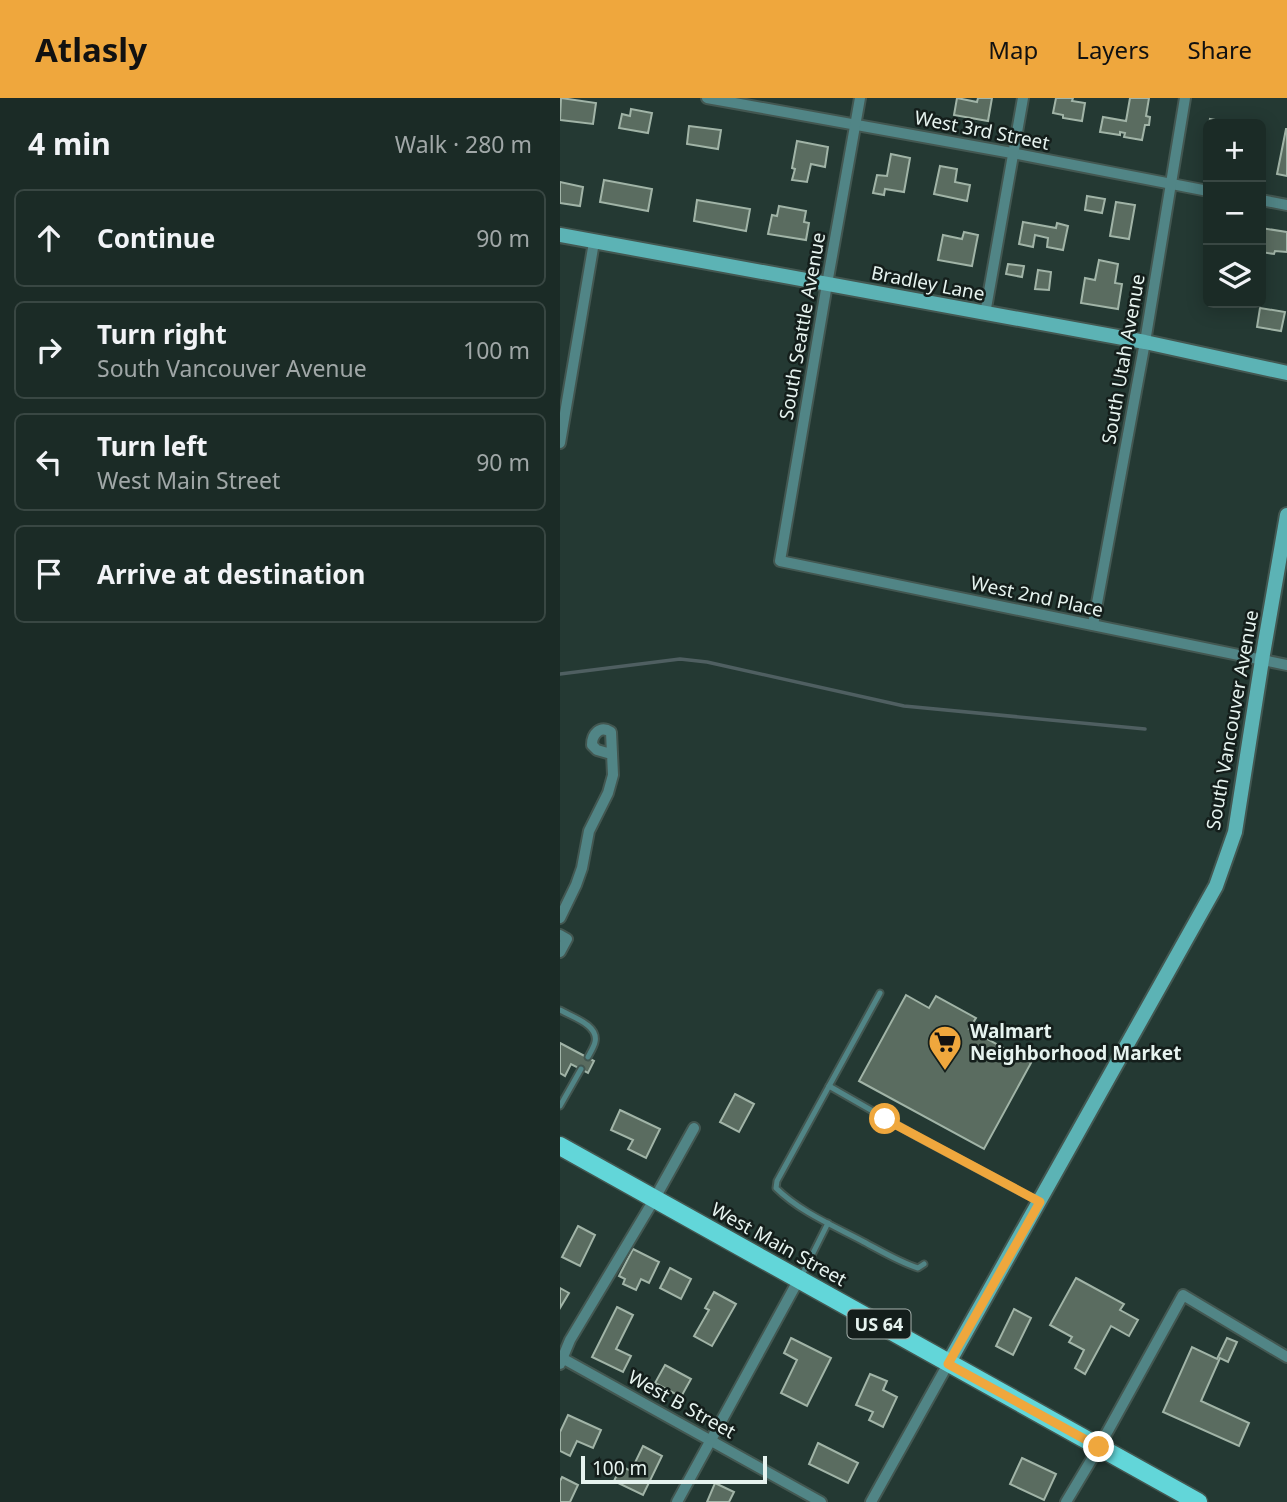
<!DOCTYPE html>
<meta charset="utf-8">
<style>
:root{--surface:#1b2b26;--page:#24332e;--text:#f1f3f6;--muted:#a0a7a7;--line:#394743;--accent:#efa73d}
body{margin:0;font-family:"Noto Sans",sans-serif;background:var(--page);color:var(--text)}
.controls{position:absolute;right:21px;top:21px;display:grid;overflow:hidden;border-radius:10px;box-shadow:0 4px 18px #0003}
.controls button{width:63px;height:63px;display:grid;place-items:center;padding:0;border:0;border-bottom:2px solid var(--line);background:var(--surface);color:var(--text);font:35px sans-serif}
.scale{position:absolute;left:21px;bottom:18px;width:186px;box-sizing:border-box;padding-left:7px;border:4px solid #e6f3ef;border-top:0;font-size:19px;line-height:24px;white-space:nowrap;color:#e6f3ef;-webkit-text-stroke:5px #141e1b;paint-order:stroke}
.stop{position:absolute;width:21px;height:21px;margin:-16px;border:5px solid #efa73d;border-radius:50%;background:#fff}
.stop.end{background:#efa73d;border-color:#fff;box-shadow:0 2px 7px #0008}
.list{margin:0;padding:0;list-style:none}
h2{display:flex;justify-content:space-between;align-items:center;height:91px;margin:0;padding:0 28px;font-size:30px}
h2 small{font-size:23px;font-weight:400;color:var(--muted)}
.list li{display:grid;grid-template-columns:46px 1fr auto;gap:21px;align-items:center;box-sizing:border-box;height:98px;margin:0 14px 14px;padding:0 14px;border:2px solid var(--line);border-radius:10px}
.list b{display:block;font-size:26px;white-space:nowrap}
.list p{margin:0;font-size:23px;white-space:nowrap;color:var(--muted)}
.list em{font-size:23px;font-style:normal;color:var(--muted)}
.icon{flex:none;width:38px;height:38px;fill:none;stroke:currentColor;stroke-width:2;stroke-linecap:round;stroke-linejoin:round}
.map{position:relative;flex:none;width:727px;height:1404px;overflow:hidden}
header{display:flex;align-items:center;gap:42px;box-sizing:border-box;height:98px;padding:0 35px;background:var(--accent);color:#111}
header strong{font-size:33px}
nav{display:flex;gap:38px;margin-inline-start:auto;font-size:24px}
main{display:flex}
aside{flex:1;background:var(--surface)}
.map>svg:first-child{display:block}
.lines{fill:none;stroke-linecap:round;stroke-linejoin:round}
.stream{stroke:#4f5f61;stroke-width:3.5}
.building{fill:#5a6c60;stroke:#a1b4a7;stroke-width:2}
.lane-casing{stroke:#435751;stroke-width:9}
.street-casing{stroke:#435751;stroke-width:14}
.secondary-casing{stroke:#435751;stroke-width:18}
.primary-casing{stroke:#435751;stroke-width:21}
.lane{stroke:#518586;stroke-width:5}
.street{stroke:#518586;stroke-width:10}
.secondary{stroke:#5cb3b5;stroke-width:14}
.primary{stroke:#62d6d9;stroke-width:18}
.route{stroke:#efa73d;stroke-width:9}
.labels{text-anchor:middle;dominant-baseline:central;stroke-width:5;stroke-linejoin:round;paint-order:stroke}
.shield{fill:#141e1b;stroke:#a7b3af;stroke-width:2}
.shield-label{font-size:18px;font-weight:bold;fill:#e6f3ef}
.street-label{font-size:19px;fill:#e6f3ef;stroke:#141e1b}
.poi-label{font-size:19px;font-weight:bold;fill:#e6f3ef;stroke:#141e1b;text-anchor:start}
</style>
<header>
<strong>Atlasly</strong>
<nav><a>Map</a><a>Layers</a><a>Share</a></nav>
</header>
<main>
<aside>
<h2>4 min<small>Walk · 280 m</small></h2>
<ul class="list">
<li><svg class="icon" aria-label="ahead" viewBox="0 0 24 24"><path d="M12 20V5M6 11l6-6 6 6"/></svg><div><b>Continue</b></div><em>90 m</em></li>
<li><svg class="icon" aria-label="right" viewBox="0 0 24 24"><path d="M7 20v-9h11M14 6l5 5-5 5"/></svg><div><b>Turn right</b><p>South Vancouver Avenue</p></div><em>100 m</em></li>
<li><svg class="icon" aria-label="left" viewBox="0 0 24 24"><path d="M17 20v-9H6M10 6l-5 5 5 5"/></svg><div><b>Turn left</b><p>West Main Street</p></div><em>90 m</em></li>
<li><svg class="icon" aria-label="arrive" viewBox="0 0 24 24"><path d="M6 21V4h12l-3 4 3 4H6"/></svg><div><b>Arrive at destination</b></div></li>
</ul>
</aside>
<div class="map">
<svg width="727" height="1404" viewBox="0 0 727 1404">
<rect width="100%" height="100%" fill="#243933"/>
<g class="lines">
<polyline class="stream" points="0,576 120,561 147,564 344,608 585,631"/>
</g>
<g class="building">
<polygon points="1,0 36,5 33,26 0,22"/>
<polygon points="397,0 417,4 418,0 432,0 428,23 394,17"/>
<polygon points="496,0 513,0 512,3 525,5 522,23 503,20 503,17 493,15"/>
<polygon points="570,0 589,0 586,18 590,19 589,27 585,27 582,42 564,39 565,35 560,34 560,37 540,34 543,19 566,23"/>
<polygon points="71,11 92,15 88,35 59,30 62,16 70,18"/>
<polygon points="650,21 672,25 672,26 649,26"/>
<polygon points="129,28 161,32 158,51 127,46"/>
<polygon points="726,31 727,31 727,78 717,76"/>
<polygon points="237,43 268,49 265,69 251,66 247,84 232,82 235,71 232,70"/>
<polygon points="331,56 350,60 344,94 325,91 324,97 313,95 317,77 327,78"/>
<polygon points="380,68 397,71 395,84 410,87 407,103 374,96"/>
<polygon points="44,82 92,91 88,113 40,104"/>
<polygon points="0,84 23,89 20,108 0,105"/>
<polygon points="527,98 545,101 542,115 525,112"/>
<polygon points="137,102 190,111 186,133 134,123"/>
<polygon points="556,104 575,107 569,141 550,138"/>
<polygon points="219,108 246,113 244,124 249,125 246,142 208,136 212,117 217,118"/>
<polygon points="463,124 496,130 497,125 508,128 503,152 487,149 488,140 475,137 473,149 459,146"/>
<polygon points="701,130 727,134 727,154 715,153 714,156 701,154"/>
<polygon points="404,134 418,137 412,168 378,162 383,137 402,141"/>
<polygon points="539,162 558,166 555,185 562,186 558,211 521,205 525,180 535,182"/>
<polygon points="448,166 464,168 462,179 446,176"/>
<polygon points="478,172 491,174 489,192 475,191"/>
<polygon points="700,210 725,214 721,233 697,229"/>
<polygon points="346,897 369,910 376,898 416,920 409,931 471,965 424,1051 299,983"/>
<polygon points="0,945 34,963 28,975 11,966 5,978 0,975"/>
<polygon points="175,996 194,1006 179,1034 160,1024"/>
<polygon points="60,1012 100,1031 86,1060 68,1051 73,1042 51,1032"/>
<polygon points="18,1128 35,1137 20,1168 2,1159"/>
<polygon points="73,1151 99,1164 89,1185 81,1181 76,1192 63,1186 65,1181 59,1178"/>
<polygon points="110,1170 131,1181 121,1201 100,1190"/>
<polygon points="516,1180 564,1206 560,1212 578,1222 569,1238 551,1228 525,1276 515,1270 524,1252 509,1244 512,1239 490,1227"/>
<polygon points="0,1190 9,1195 0,1210"/>
<polygon points="154,1194 176,1206 152,1248 134,1238 149,1212 145,1210"/>
<polygon points="57,1209 73,1217 56,1251 71,1258 63,1274 32,1259"/>
<polygon points="454,1211 471,1220 453,1257 436,1248"/>
<polygon points="231,1240 271,1260 247,1308 221,1295 237,1262 224,1255"/>
<polygon points="667,1240 677,1244 668,1264 660,1260 641,1303 689,1325 679,1348 603,1314 632,1249 657,1261"/>
<polygon points="105,1267 131,1281 121,1299 95,1285"/>
<polygon points="310,1276 327,1283 323,1292 337,1299 323,1329 309,1322 313,1314 296,1307"/>
<polygon points="8,1317 41,1332 33,1350 17,1343 10,1358 0,1353 0,1334"/>
<polygon points="258,1345 298,1365 288,1385 249,1366"/>
<polygon points="83,1348 102,1358 83,1397 54,1383 61,1368 71,1373"/>
<polygon points="462,1360 496,1376 484,1402 450,1386"/>
<polygon points="2,1379 18,1387 10,1404 0,1404 0,1383"/>
<polygon points="155,1385 174,1394 169,1404 147,1404"/>
</g>
<g class="lines">
<defs>
<g id="lane">
<path d="M 320,895 L 217,1083 L 216,1090 C 240,1114 274,1128 304,1144 C 321,1153 339,1164 358,1170 L 364,1166"/>
<path d="M 0,912 C 12,919 39,927 35,944 C 34,949 30,955 28,959"/>
<polyline points="269,988 358,1039 478,1103"/>
<polyline points="0,1008 21,971"/>
<polyline points="241,1179 268,1125"/>
</g>
<g id="street">
<polyline points="147,0 452,55 648,93"/>
<polyline points="300,0 267,186 220,463 727,567"/>
<polyline points="701,102 727,107"/>
<polyline points="425,216 463,0"/>
<polyline points="0,345 34,144"/>
<polyline points="533,527 585,244 625,0"/>
<path d="M 0,820 L 16,787 L 22,770 L 29,733 L 48,695 L 53,677 L 51,634 C 40,627 32,636 32,647 L 37,652 L 51,656"/>
<polyline points="0,837 7,841 0,854"/>
<polyline points="2,1260 261,1404"/>
<polyline points="0,1266 10,1242 95,1100 134,1030"/>
<polyline points="117,1404 239,1181"/>
<polyline points="311,1404 388,1266"/>
<polyline points="506,1404 539,1349 623,1197 727,1259"/>
</g>
<g id="secondary">
<polyline points="0,137 585,244 727,275"/>
<polyline points="388,1266 656,788 675,734 702,562 727,417"/>
</g>
<polyline id="primary" points="0,1048 638,1404"/>
</defs>
<use href="#lane" class="lane-casing"/>
<use href="#street" class="street-casing"/>
<use href="#secondary" class="secondary-casing"/>
<use href="#primary" class="primary-casing"/>
<use href="#lane" class="lane"/>
<use href="#street" class="street"/>
<use href="#secondary" class="secondary"/>
<use href="#primary" class="primary"/>
</g>
<g class="lines">
<polyline class="route" points="325,1021 480,1104 388,1266 539,1349"/>
</g>
<defs>
<symbol id="supermarket-pin" viewBox="-11 -11 22 30"><path d="M0 17L-7.5 6A9.5 9.5 0 1 1 7.5 6Z" fill="#efa73d" stroke="#141e1b"/><path d="M-6-5.5h2.5l.6 2H6L4.5 2H-2.5L-4.4-4H-6ZM-1.5 3.2a1.3 1.3 0 1 0 .1 0ZM3 3.2a1.3 1.3 0 1 0 .1 0Z" fill="#111"/></symbol>
</defs>
<g fill-rule="evenodd">
<use href="#supermarket-pin" x="366" y="925" width="38" height="52"/>
</g>
<g class="labels">
<rect class="shield" x="287.5" y="1211.5" width="63" height="29" rx="5"/>
<g class="shield-label">
<text x="319" y="1226">US 64</text>
</g>
<g class="street-label">
<text transform="translate(422 32) rotate(11)">West 3rd Street</text>
<text transform="translate(368 185) rotate(11)">Bradley Lane</text>
<text transform="translate(242 228) rotate(-80)">South Seattle Avenue</text>
<text transform="translate(563 261) rotate(-80)">South Utah Avenue</text>
<text transform="translate(477 498) rotate(12)">West 2nd Place</text>
<text transform="translate(672 622) rotate(-80)">South Vancouver Avenue</text>
<text transform="translate(219 1146) rotate(29)">West Main Street</text>
<text transform="translate(122 1306) rotate(29)">West B Street</text>
</g>
<g class="poi-label">
<text x="410" y="933">Walmart<tspan x="410" dy="22">Neighborhood Market</tspan></text>
</g>
</g>
</svg>
<div class="controls">
<button>+</button>
<button>−</button>
<button><svg class="icon" aria-label="layers" viewBox="0 0 24 24"><path d="M12 4l9 5-9 5-9-5zM3 14l9 5 9-5"/></svg></button>
</div>
<div class="scale">100 m</div>
<div class="stop" style="left:325px;top:1021px"></div>
<div class="stop end" style="left:539px;top:1349px"></div>
</div>
</main>
